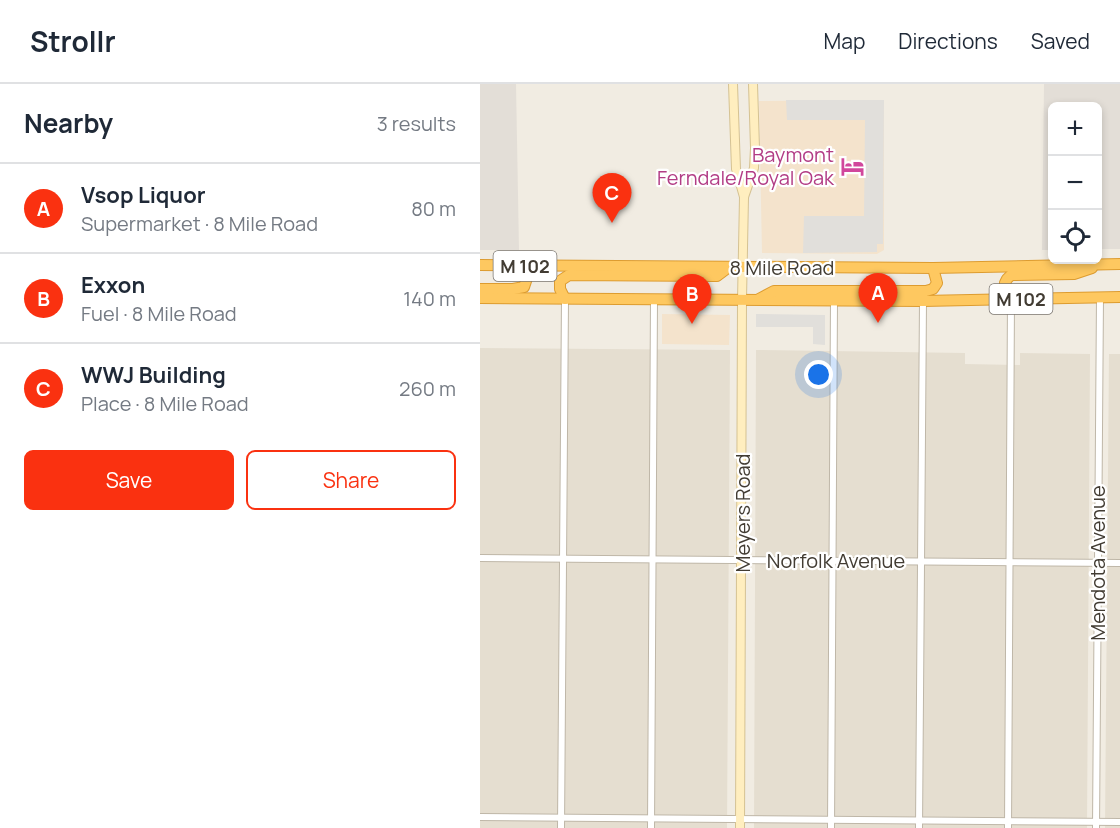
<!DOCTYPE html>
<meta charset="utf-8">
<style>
:root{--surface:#fff;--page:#f6f6f7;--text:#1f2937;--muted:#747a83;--line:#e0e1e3;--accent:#fa3110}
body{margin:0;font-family:Manrope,sans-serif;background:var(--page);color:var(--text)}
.controls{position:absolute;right:18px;top:18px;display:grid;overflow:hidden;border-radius:9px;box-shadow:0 3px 9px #0003}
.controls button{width:54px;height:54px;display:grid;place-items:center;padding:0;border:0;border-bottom:2px solid var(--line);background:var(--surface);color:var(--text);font:30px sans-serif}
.you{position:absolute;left:339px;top:291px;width:21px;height:21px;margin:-15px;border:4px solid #fff;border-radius:50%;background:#1a73e8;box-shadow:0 0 0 9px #1a73e833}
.badge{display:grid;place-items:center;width:39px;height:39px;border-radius:50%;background:var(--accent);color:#fff;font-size:20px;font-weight:700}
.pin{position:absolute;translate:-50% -50px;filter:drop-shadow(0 2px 3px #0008)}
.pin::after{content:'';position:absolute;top:32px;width:21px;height:18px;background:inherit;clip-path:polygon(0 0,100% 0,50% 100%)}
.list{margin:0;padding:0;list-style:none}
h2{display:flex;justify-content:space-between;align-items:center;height:78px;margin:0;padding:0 24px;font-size:26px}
h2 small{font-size:20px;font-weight:400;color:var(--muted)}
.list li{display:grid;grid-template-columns:39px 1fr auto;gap:18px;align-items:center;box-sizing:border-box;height:90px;padding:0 24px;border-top:2px solid var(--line)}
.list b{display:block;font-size:22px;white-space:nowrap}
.list p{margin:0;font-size:20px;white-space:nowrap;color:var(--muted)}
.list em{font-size:20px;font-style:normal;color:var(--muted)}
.actions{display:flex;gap:12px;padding:18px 24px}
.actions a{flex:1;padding:14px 0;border:2px solid var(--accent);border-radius:9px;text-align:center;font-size:21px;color:var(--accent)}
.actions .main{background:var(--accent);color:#fff}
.icon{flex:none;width:33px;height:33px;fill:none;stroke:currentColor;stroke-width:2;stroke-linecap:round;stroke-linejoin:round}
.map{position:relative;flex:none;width:640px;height:744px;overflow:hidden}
header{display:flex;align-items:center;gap:36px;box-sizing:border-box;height:84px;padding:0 30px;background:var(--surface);border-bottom:2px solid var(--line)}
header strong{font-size:28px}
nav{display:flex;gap:33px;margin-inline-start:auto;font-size:21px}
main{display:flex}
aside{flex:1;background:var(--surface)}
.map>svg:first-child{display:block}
.residential{fill:#e5ded0}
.commercial{fill:#f4e3cc}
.industrial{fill:#e3ded7}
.parking{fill:#e1dfdb}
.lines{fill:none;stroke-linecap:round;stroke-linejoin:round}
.street-casing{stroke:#bfb7a8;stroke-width:8}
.secondary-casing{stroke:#d5c293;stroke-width:10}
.highway-casing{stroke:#dd9c30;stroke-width:12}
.street{stroke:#fff;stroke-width:6}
.secondary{stroke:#ffeebf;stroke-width:8}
.highway{stroke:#fec860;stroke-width:10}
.labels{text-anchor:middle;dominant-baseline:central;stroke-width:4.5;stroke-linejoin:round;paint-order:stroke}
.shield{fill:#fff;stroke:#7b7670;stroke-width:1.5}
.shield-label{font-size:18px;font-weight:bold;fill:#423c33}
.hotel-label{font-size:20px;fill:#b23c85;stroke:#fff;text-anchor:end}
.street-label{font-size:20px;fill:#423c33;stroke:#fff}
</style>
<header>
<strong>Strollr</strong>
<nav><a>Map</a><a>Directions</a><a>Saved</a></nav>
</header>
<main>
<aside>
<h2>Nearby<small>3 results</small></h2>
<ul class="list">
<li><span class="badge">A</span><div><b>Vsop Liquor</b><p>Supermarket · 8 Mile Road</p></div><em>80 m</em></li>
<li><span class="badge">B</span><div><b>Exxon</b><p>Fuel · 8 Mile Road</p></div><em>140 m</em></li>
<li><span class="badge">C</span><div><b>WWJ Building</b><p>Place · 8 Mile Road</p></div><em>260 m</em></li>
</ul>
<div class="actions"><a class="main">Save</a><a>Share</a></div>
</aside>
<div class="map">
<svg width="640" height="744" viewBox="0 0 640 744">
<rect width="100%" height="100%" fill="#f1ece2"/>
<g class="residential">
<polygon points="0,264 250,266 247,744 0,744"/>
<polygon points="276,266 485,269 485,280 540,281 540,269 610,270 607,744 274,744"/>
<polygon points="629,270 640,270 640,744 625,744"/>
</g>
<g class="commercial">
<polygon points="404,16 404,166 397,170 282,169 279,17"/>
<polygon points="182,230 250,231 249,261 182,260"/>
</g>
<g class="industrial">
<polygon points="0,0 36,0 39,166 0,166"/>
<polygon points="564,0 640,0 640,165 618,165 618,22 572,22 572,166 562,166"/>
</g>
<g class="parking">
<polygon points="306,16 404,16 403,160 397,160 397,168 323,169 324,132 384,132 385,36 307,36"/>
<polygon points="276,230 345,231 345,261 333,260 333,243 276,243"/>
</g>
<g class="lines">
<defs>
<g id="street">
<polyline points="0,474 640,479"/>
<polyline points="0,733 640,738"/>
<polyline points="81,744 85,215"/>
<polyline points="171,744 174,215"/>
<polyline points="351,744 354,216"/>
<polyline points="439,744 443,217"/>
<polyline points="528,744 531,215"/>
<polyline points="616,744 620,213"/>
</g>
<g id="secondary">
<polyline points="253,0 256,85 264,113"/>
<polyline points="260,744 262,216 264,113 274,84 275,64 273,0"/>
</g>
<g id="highway">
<polyline points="0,181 453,184 640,180"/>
<polyline points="0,205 33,205 44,203 47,194 42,182"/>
<polyline points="0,214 443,217 640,213"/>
<polyline points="85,215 80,205 80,197 89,191 237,192 249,183"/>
<polyline points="279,215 294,207 446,207 453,205 457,199 453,184"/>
<polyline points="531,215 525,199 527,195 531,191 594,190 612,184"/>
</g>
</defs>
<use href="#street" class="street-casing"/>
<use href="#secondary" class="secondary-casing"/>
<use href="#highway" class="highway-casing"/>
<use href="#street" class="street"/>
<use href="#secondary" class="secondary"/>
<use href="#highway" class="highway"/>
</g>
<defs>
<symbol id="hotel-bare" viewBox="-9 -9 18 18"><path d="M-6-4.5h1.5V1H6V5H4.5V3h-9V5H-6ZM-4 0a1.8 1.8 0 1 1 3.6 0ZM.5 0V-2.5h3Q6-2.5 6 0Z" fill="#d1479c" stroke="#fff" stroke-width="2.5" paint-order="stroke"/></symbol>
</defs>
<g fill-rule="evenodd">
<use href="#hotel-bare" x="356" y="66" width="33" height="33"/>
</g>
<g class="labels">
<g class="shield">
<rect x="13.5" y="167" width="63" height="30" rx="4.5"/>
<rect x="509.5" y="200" width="63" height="30" rx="4.5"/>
</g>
<g class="shield-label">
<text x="45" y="182">M 102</text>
<text x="541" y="215">M 102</text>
</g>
<g class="hotel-label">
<text x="354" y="70">Baymont<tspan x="354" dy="23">Ferndale/Royal Oak</tspan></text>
</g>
<g class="street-label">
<text x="302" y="183">8 Mile Road</text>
<text transform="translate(262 429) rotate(-90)">Meyers Road</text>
<text x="356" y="476">Norfolk Avenue</text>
<text transform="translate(617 479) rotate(-90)">Mendota Avenue</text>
</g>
</g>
</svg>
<div class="controls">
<button>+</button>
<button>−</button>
<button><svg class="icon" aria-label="locate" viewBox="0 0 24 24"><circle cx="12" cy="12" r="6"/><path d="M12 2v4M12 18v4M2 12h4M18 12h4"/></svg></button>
</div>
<div class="you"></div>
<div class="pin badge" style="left:398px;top:239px">A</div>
<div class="pin badge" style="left:212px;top:240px">B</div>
<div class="pin badge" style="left:132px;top:139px">C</div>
</div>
</main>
